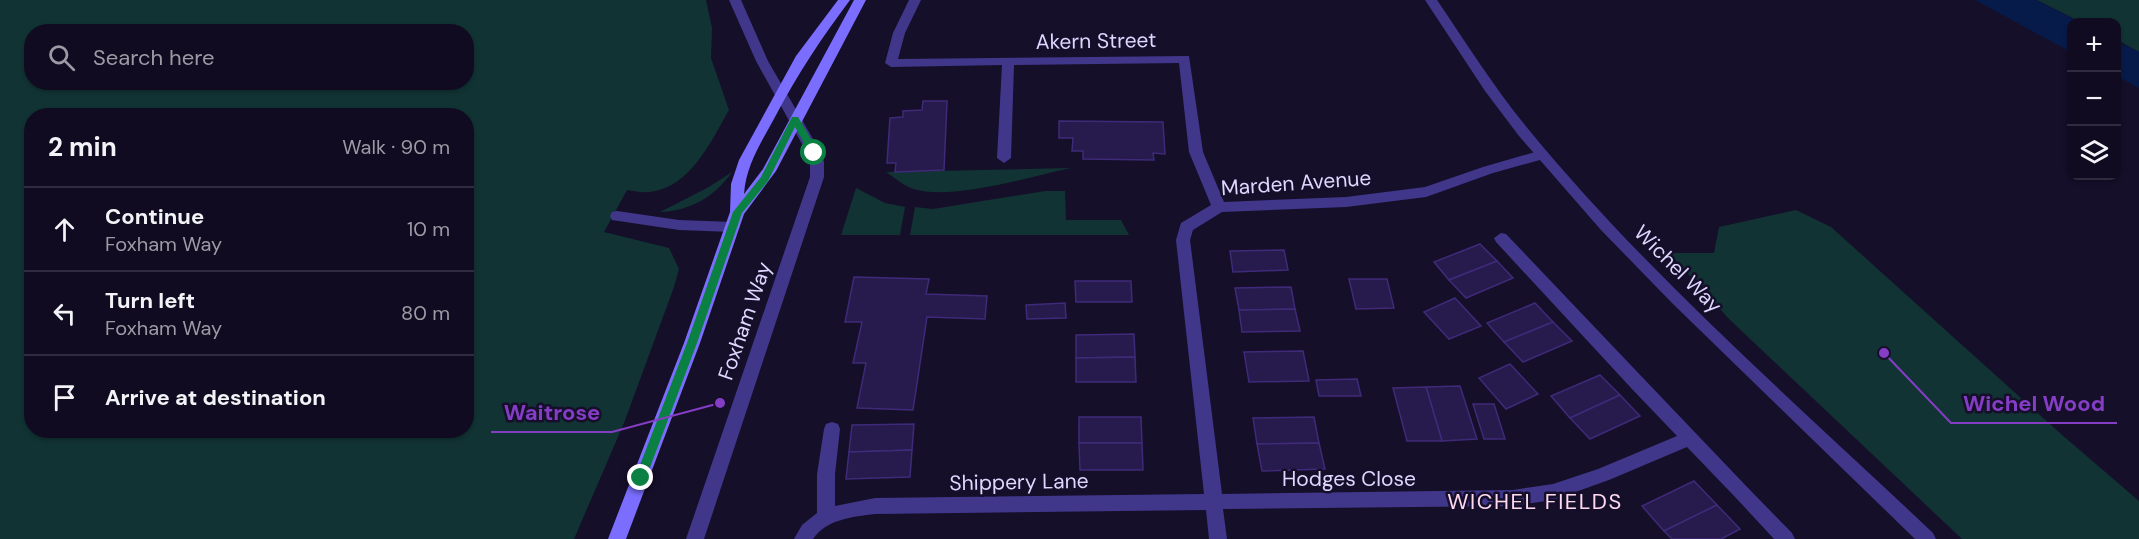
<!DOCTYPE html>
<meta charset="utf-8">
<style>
:root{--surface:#100b20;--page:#191429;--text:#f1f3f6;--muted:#9c9ba5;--line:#302b3e}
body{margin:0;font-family:"DM Sans",sans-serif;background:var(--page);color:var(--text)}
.controls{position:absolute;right:18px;top:18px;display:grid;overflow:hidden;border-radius:12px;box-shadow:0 2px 4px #0004}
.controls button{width:54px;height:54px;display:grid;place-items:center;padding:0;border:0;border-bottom:2px solid var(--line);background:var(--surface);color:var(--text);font:30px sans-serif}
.stop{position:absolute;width:18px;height:18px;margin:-14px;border:4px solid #0b8043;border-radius:50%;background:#fff}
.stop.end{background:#0b8043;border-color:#fff;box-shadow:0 2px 6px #0008}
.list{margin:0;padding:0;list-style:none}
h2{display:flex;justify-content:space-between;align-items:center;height:78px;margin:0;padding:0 24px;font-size:26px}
h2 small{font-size:20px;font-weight:400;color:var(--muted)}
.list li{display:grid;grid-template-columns:39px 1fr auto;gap:18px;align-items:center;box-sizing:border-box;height:84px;padding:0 24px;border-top:2px solid var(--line)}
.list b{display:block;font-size:22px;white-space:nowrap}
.list p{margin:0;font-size:20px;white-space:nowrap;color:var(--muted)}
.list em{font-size:20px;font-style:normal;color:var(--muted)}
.icon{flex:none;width:33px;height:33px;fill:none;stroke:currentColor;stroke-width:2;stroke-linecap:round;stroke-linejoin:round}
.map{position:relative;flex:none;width:2139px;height:539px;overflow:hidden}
.search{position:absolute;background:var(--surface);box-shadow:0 2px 4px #0004;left:24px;top:24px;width:450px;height:66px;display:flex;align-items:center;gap:15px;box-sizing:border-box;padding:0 21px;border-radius:24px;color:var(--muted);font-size:22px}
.panel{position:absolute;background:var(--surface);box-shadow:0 2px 4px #0004;left:24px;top:108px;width:450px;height:330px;border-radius:24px}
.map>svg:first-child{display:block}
.green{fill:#113334;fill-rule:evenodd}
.water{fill:#071b4a}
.building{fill:#271a4c;stroke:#3f2a79;stroke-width:1.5}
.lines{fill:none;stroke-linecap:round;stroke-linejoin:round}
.service{fill:#40378b;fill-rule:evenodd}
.minor{fill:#40378b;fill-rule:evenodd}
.tertiary{fill:#40378b;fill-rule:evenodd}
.secondary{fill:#7b6eff;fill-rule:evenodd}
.route{fill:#0b8043}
.labels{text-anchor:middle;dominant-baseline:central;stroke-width:5;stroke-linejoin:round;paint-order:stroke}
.street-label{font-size:21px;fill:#ded7ff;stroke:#150f2a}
.neighbourhood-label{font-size:22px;letter-spacing:1.5px;fill:#ffd9ef;stroke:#150f2a}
.leader{fill:none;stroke:#853dc5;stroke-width:2}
.callout-dot{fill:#853dc5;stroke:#150f2a;stroke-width:2}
.callout-label{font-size:22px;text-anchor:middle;font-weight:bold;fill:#853dc5;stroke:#150f2a;stroke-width:5;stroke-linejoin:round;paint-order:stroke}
</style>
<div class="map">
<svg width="2139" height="539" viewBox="0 0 2139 539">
<rect width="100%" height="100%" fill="#150f2a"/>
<g class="green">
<path d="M 0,0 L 706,0 L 712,28 L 711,58 L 729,110 C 711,141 691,187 650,192 C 643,193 634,191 627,190 L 604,232 L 669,248 L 679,269 L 674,287 L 624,423 L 574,539 L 0,539 ZM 32,32 L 466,32 L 466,82 L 32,82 ZM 32,116 L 466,116 L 466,430 L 32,430 Z"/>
<polygon points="2037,0 2139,0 2139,52 2117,40 2116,22 2081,22"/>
<path d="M 1071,168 C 1033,176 951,201 914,189 C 904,186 895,178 886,172 Z"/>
<path d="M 732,172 C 715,196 691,211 660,212 L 709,187 Z"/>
<polygon points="856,188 885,203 905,207 900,235 841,235"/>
<polygon points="1045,191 1065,191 1066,220 1121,220 1129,235 910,235 915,207 933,209"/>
<polygon points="1796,210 1831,227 2061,434 2139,501 2139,539 1962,539 1729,319 1669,253 1714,253 1719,227"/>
</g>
<g class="water">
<polygon points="1975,0 2036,0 2080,22 2072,22 2071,52"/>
<polygon points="2116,41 2139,52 2139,88 2117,76"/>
</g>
<g class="building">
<polygon points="923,101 947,101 944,170 895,172 896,163 887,163 890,118 903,117 903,111 922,110"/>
<polygon points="1059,121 1163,122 1165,154 1153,153 1154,160 1083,159 1083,151 1072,151 1073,138 1059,138"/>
<polygon points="1480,244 1497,261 1449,280 1434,262"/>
<polygon points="1284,250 1288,270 1233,272 1230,251"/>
<polygon points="1497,261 1513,278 1466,298 1449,280"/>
<polygon points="854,277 929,279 926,294 987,296 985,319 927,317 913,410 857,408 866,363 853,363 862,322 845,322"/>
<polygon points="1349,279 1387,279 1394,308 1356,309"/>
<polygon points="1075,281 1131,281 1132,302 1076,302"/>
<polygon points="1291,287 1295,309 1239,310 1235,288"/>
<polygon points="1455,298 1481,326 1449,339 1424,312"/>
<polygon points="1065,303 1066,318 1027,319 1026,305"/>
<polygon points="1535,303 1553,322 1504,342 1487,323"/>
<polygon points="1295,309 1300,331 1242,332 1239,310"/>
<polygon points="1553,322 1572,341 1523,362 1504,342"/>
<polygon points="1134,334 1135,357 1076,358 1076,335"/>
<polygon points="1303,351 1309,381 1249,382 1244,352"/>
<polygon points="1135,357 1136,382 1076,382 1076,358"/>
<polygon points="1510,364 1538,394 1506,409 1479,378"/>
<polygon points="1600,375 1620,395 1570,418 1551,396"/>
<polygon points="1357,379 1361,396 1319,396 1316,380"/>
<polygon points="1460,386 1477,439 1442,441 1426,387"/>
<polygon points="1426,387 1442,441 1407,441 1393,388"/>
<polygon points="1620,395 1640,416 1590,439 1570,418"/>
<polygon points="1473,404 1494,404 1505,439 1484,439"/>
<polygon points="1079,417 1141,417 1142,443 1079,443"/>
<polygon points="1314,417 1319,443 1257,444 1253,418"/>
<polygon points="914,424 912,450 849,452 852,425"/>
<polygon points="1079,443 1142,443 1143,470 1080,470"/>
<polygon points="1319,443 1325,469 1262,471 1257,444"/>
<polygon points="912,450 910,477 846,479 849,452"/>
<polygon points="1694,481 1717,505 1664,531 1642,506"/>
<polygon points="1717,505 1740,529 1721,539 1672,539 1664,531"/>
</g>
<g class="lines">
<g class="service">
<polygon points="729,0 741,0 768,61 821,153 824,162 824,177 704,539 686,539 810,177 810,162 807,153 756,61"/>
<polygon points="1501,233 1506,234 1644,379 1646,384 1644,389 1638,391 1632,389 1496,242 1494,238"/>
<polygon points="1743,486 1749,489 1792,533 1795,539 1774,539 1737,499 1734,494 1737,489"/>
</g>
<g class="minor">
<path d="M 909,0 L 921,0 L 905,33 L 898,59 L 1189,56 L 1203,152 L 1224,202 L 1346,197 L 1425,187 L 1483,167 L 1542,150 L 1547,152 L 1549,155 L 1547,158 L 1493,173 L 1426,197 L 1346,207 L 1222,212 L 1193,230 L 1190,240 L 1222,494 L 1513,490 L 1553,484 L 1598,469 L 1677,436 L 1632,389 L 1630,384 L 1632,379 L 1638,377 L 1644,379 L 1749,489 L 1752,494 L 1749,499 L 1743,502 L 1737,499 L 1687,447 L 1609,480 L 1553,500 L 1513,506 L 1223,509 L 1227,539 L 1209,539 L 1206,510 L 875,514 C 852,517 827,519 813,539 L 794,539 L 802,525 L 817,513 L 817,474 L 824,429 L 826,424 L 832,422 L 838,424 L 840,429 L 835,474 L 835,506 L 875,498 L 1204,494 L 1176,240 L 1181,223 L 1211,205 L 1189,152 L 1179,63 L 1014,65 L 1011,158 L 1004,163 L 997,158 L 1002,65 L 891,67 L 885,63 L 893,33 Z"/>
<polygon points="617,211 679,220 733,222 740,227 733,232 679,230 612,220 610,216 612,212"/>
</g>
<path class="tertiary" d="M 1425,0 L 1437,0 C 1467,44 1495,89 1529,130 C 1648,275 1797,404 1933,533 L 1936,539 L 1915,539 L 1672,303 L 1601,230 L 1519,136 L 1485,91 Z"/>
<path class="secondary" d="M 838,0 L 850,0 C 821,39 798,73 775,117 C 762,141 746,165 744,194 L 763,169 L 854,0 L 866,0 L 776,171 L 744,214 L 700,343 L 626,539 L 608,539 L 684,343 L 730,212 L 731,184 L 739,160 L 796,56 Z"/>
</g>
<polygon class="route" points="792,117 798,117 819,153 811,155 795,127 768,181 742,213 697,343 646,478 641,483 637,482 635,478 687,343 733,212 761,177"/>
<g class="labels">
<g class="street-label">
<text transform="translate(1096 41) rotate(-1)">Akern Street</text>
<text transform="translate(1296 183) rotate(-4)">Marden Avenue</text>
<text transform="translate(1678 269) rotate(45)">Wichel Way</text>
<text transform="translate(745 321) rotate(-71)">Foxham Way</text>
<text x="1349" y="479">Hodges Close</text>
<text transform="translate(1019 482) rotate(-1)">Shippery Lane</text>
</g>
<g class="neighbourhood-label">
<text x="1535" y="501">WICHEL FIELDS</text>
</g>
</g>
<path class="leader" d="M1884 353L1951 423H2117M720 403L612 432H491"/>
<g class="callout-dot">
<circle cx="1884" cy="353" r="6"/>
<circle cx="720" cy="403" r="6"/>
</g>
<g class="callout-label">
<text x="2034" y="411">Wichel Wood</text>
<text x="552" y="420">Waitrose</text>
</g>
</svg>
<div class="controls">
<button>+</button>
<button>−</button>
<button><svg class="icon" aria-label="layers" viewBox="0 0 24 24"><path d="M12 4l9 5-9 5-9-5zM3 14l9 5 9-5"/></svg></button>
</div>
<div class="stop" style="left:814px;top:153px"></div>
<div class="stop end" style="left:641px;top:478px"></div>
<div class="search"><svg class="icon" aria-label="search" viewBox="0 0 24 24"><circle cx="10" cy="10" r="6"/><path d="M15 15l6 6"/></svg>Search here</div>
<section class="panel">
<h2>2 min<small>Walk · 90 m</small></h2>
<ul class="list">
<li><svg class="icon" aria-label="ahead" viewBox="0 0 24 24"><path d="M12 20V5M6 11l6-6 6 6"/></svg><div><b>Continue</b><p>Foxham Way</p></div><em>10 m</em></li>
<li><svg class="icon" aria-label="left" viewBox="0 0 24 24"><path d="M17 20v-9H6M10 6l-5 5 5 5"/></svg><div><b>Turn left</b><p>Foxham Way</p></div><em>80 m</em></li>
<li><svg class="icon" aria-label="arrive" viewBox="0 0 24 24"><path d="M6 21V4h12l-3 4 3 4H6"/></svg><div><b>Arrive at destination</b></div></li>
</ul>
</section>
</div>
